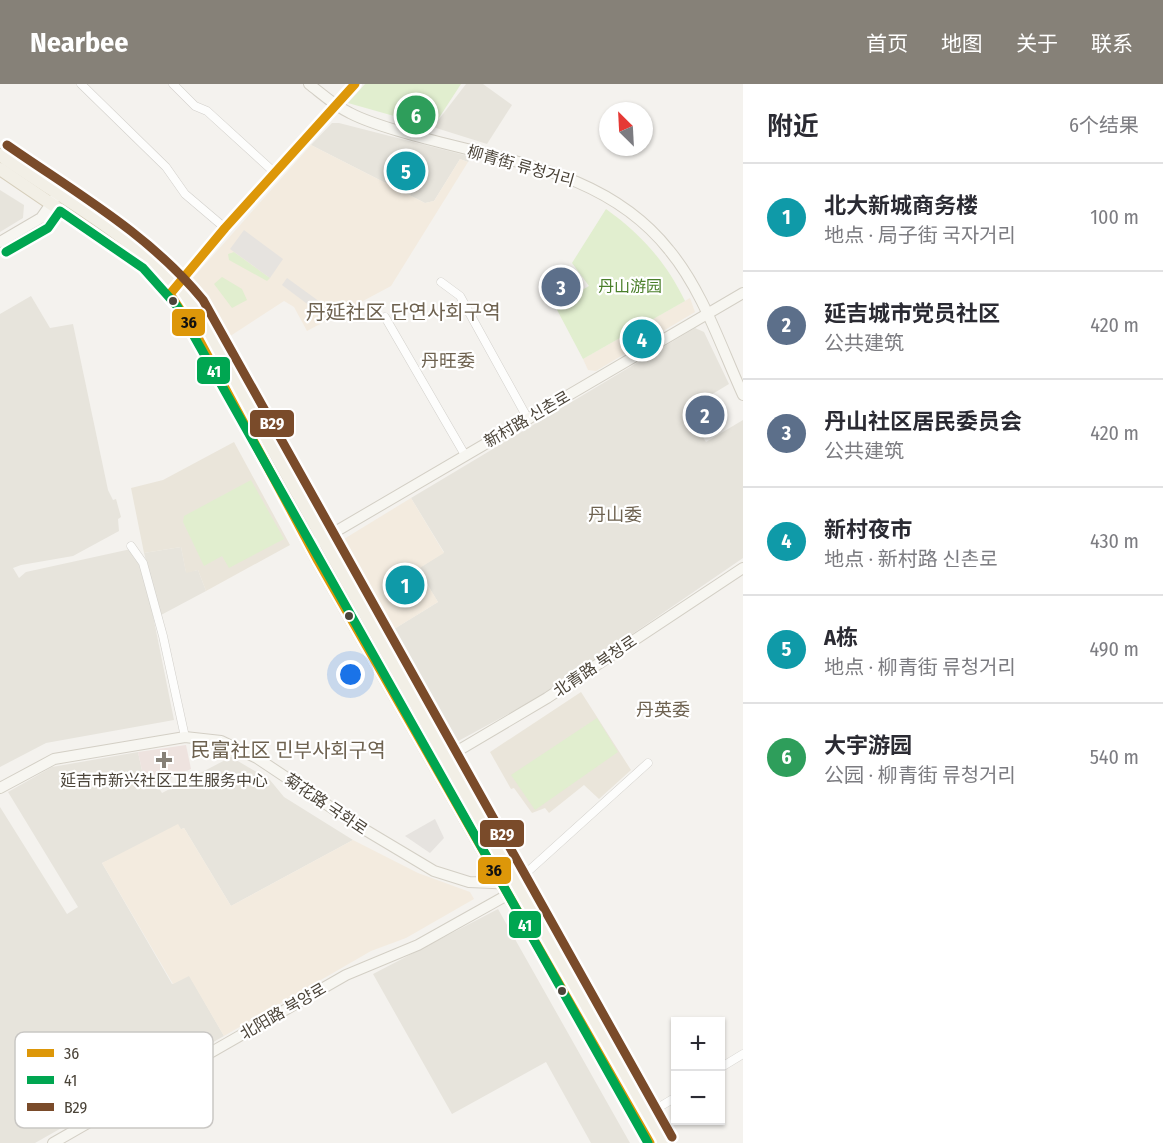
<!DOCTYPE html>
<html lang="zh">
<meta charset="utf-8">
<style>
:root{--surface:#fff;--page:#f2f2f3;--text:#2b2b33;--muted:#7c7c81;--line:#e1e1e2;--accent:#868178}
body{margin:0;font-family:"Fira Sans Condensed","Noto Sans SC","Noto Sans KR",sans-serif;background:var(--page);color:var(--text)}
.controls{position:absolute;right:18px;bottom:18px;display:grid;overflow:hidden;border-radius:0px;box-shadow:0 2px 4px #0004}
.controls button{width:54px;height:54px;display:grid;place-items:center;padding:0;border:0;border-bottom:2px solid var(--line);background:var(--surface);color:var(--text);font:30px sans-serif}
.compass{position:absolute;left:599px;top:18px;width:54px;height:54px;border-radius:50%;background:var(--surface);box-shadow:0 2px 4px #0004;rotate:336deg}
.you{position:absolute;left:351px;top:591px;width:21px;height:21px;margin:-15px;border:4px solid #fff;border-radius:50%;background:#1a73e8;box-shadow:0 0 0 9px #1a73e833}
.badge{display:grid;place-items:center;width:39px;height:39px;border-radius:50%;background:var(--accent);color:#fff;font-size:20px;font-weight:700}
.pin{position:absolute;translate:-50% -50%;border:3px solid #fff;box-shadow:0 2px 6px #0006}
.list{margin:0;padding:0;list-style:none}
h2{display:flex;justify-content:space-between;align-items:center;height:78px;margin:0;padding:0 24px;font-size:26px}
h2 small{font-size:20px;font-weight:400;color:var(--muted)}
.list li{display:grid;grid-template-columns:39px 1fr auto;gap:18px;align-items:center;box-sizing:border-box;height:108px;padding:0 24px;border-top:2px solid var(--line)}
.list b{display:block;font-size:22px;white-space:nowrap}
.list p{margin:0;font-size:20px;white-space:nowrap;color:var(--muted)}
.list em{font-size:20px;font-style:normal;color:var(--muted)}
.map{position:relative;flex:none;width:743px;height:1059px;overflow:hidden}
header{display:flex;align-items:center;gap:36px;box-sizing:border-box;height:84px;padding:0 30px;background:var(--accent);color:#fff}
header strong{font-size:28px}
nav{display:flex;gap:33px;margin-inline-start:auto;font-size:21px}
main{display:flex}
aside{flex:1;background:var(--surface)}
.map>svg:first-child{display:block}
.residential{fill:#e7e4dc}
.commercial{fill:#f3ebdf}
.education{fill:#eae5da}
.medical{fill:#eee3df}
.green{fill:#e1eecf}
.parking{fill:#e6e3df}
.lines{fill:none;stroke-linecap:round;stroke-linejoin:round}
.street-casing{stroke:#d2d0cb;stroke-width:9}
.secondary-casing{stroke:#d3cfc5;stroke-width:12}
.primary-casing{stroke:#d6cebb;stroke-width:14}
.street{stroke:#fdfdfc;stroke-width:8}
.secondary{stroke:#f7f6f1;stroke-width:10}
.primary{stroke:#f2efe6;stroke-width:12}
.bus-1-casing{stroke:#fff;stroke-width:14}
.bus-2-casing{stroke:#fff;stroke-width:14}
.bus-3-casing{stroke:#fff;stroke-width:14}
.bus-1{stroke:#dd9709;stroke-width:9}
.bus-2{stroke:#00a651;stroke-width:9}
.bus-3{stroke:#7a4b2a;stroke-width:9}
.bus-dot{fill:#4b4439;stroke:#fff;stroke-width:2}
.poi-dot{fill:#868178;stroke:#fff;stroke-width:2}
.labels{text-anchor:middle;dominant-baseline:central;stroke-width:4.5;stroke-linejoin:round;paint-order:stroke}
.street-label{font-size:16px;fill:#4b4439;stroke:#fff}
.park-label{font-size:16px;fill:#4a7f2a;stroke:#fff}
.poi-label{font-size:16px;fill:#4b4439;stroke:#fff}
.neighbourhood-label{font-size:18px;fill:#6e6250;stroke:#fff}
.quarter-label{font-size:20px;fill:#6e6250;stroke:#fff}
.key{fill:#fff;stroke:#c9c7c4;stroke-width:1.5}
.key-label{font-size:16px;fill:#4b4439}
.line-badge{stroke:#fff;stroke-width:2}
.badge-label{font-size:16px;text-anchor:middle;font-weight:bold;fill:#fff}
.pale-badge-label{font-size:16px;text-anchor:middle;font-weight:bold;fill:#111}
</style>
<header>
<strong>Nearbee</strong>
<nav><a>首页</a><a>地图</a><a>关于</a><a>联系</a></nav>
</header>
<main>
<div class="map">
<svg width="743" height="1059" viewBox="0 0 743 1059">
<rect width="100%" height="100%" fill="#f4f2ee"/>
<g class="residential">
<polygon points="466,0 483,0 512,21 487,60 433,43"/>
<polygon points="332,39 339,39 472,73 468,78 460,75 434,117 425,119 311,61"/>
<polygon points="0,106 24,121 23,134 0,148"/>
<polygon points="31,212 50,244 73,240 108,406 113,416 116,415 121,433 118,435 119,447 73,472 21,481 13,484 19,494 26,488 131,465 142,477 174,636 46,659 0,683 0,230"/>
<polygon points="695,244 704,248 729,300 686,326 706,358 743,336 743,474 545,610 449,662 386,550 438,518 418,485 444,468 411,414"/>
<polygon points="181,463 186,488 198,486 206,507 161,531 144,469"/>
<polygon points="138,668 146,705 157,701 162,709 231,673 270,696 284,713 353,756 231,822 184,744 102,779 172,900 189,891 224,952 35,1059 0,1059 0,723 67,830 78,823 8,708 52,683"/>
<polygon points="498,825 630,1059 591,1059 546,978 452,1030 373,890"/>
</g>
<g class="commercial">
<polygon points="311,61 425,119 434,117 460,75 468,78 391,202 307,247 294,223 284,217 218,260 186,202"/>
<polygon points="690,214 695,228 596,287 588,286 583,275"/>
<polygon points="411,414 444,469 418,485 438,518 386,550 338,465 344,455"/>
<polygon points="178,740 181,745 184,744 231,822 353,756 418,789 470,808 474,815 406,854 371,867 224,952 189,892 173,900 102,779"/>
</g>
<g class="education">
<polygon points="234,358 290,461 206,507 198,486 186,489 181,463 144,469 131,404 163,396"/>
<polygon points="581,608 631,686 599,715 584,701 549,729 545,724 532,729 514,704 511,705 490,668"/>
</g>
<polygon class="medical" points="186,661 191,685 146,705 138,668"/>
<g class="green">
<polygon points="365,0 461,0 433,43 348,19"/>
<path d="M 606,125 C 641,150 666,178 685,217 L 583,275 L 555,222 L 589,202 L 572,179 Z"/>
<polygon points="234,168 270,194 267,197 229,176 228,170"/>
<polygon points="222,193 242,205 247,216 232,224 214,200"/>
<polygon points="251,396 284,455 229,484 222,472 204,482 183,438 184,432"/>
<polygon points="597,634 618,668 535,726 511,691"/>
</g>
<g class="parking">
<polygon points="244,146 283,175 270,194 230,165"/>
<polygon points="287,194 320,218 314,225 282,201"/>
<polygon points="435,735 444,754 430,769 405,752"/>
</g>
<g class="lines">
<defs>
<g id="street">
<polyline points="81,0 166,83 185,110 225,144"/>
<polyline points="173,0 195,22 207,27 275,89"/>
<polyline points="441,198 460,212 528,335"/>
<polyline points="385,233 465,371"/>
<polyline points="131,462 143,479 163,552 185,653"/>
<polyline points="514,800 648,679"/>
<polyline points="720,984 743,970"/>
<polyline points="646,1031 676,1013"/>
</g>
<g id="secondary">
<path d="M 309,0 C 322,10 335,22 350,29 C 369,39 389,44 409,50 C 502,77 605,85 669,166 C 703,207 721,263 743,311"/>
<polyline points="0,158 41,134 55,114"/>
<polyline points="172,207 225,144 355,0"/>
<polyline points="311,462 743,209"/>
<polyline points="444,675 547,614 743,484"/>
<polyline points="0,704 54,675 185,653 221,657 257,674 362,744 434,787 469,798 514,800 509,810 418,861 346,891 53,1059"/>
</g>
<g id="primary">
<path d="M 0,71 C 65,117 146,158 193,223 L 662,1059"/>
<polyline points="0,85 141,181 181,225 225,301 318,477 650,1059"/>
</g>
</defs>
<use href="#street" class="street-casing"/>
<use href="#secondary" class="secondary-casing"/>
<use href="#primary" class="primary-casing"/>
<use href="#street" class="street"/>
<use href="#secondary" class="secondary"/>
<use href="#primary" class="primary"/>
<defs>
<polyline id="bus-1" points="355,0 225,144 170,210 195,248 318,477 650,1059"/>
<polyline id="bus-2" points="6,168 48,144 60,127 143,184 177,222 648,1059"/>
<path id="bus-3" d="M 7,61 C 76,109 149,150 203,216 L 672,1053"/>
</defs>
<use href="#bus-1" class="bus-1-casing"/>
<use href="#bus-2" class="bus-2-casing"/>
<use href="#bus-3" class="bus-3-casing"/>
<use href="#bus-1" class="bus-1"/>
<use href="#bus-2" class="bus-2"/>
<use href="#bus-3" class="bus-3"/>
</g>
<g class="bus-dot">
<circle cx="173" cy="217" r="5"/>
<circle cx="349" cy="532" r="5"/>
<circle cx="562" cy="907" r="5"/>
</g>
<path class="poi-dot" d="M161 667h6v6h6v6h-6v6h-6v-6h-6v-6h6z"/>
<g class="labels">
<g class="street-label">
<text transform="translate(521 82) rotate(16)">柳青街 류청거리</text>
<text transform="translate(527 335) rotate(-30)">新村路 신촌로</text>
<text transform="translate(595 582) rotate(-34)">北青路 북청로</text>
<text transform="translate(326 720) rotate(34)">菊花路 국화로</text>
<text transform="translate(283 927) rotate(-30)">北阳路 북양로</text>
</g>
<g class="park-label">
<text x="630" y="202">丹山游园</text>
</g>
<g class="poi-label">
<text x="164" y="696">延吉市新兴社区卫生服务中心</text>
</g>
<g class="neighbourhood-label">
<text x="448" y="277">丹旺委</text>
<text x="615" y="431">丹山委</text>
<text x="663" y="626">丹英委</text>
</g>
<g class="quarter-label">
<text x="403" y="228">丹延社区 단연사회구역</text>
<text x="288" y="666">民富社区 민부사회구역</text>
</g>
</g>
<rect x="15" y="948" width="198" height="96" rx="9" class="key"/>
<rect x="27" y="965" width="27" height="8" fill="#dd9709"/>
<rect x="27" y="992" width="27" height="8" fill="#00a651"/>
<rect x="27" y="1019" width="27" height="8" fill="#7a4b2a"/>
<g class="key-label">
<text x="64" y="975">36</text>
<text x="64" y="1002">41</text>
<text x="64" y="1029">B29</text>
</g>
<g class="line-badge">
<rect x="171" y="224" width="35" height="29" rx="6" fill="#dd9709"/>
<rect x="196" y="272" width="35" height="29" rx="6" fill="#00a651"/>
<rect x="249" y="325" width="46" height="29" rx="6" fill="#7a4b2a"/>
<rect x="479" y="735" width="46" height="29" rx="6" fill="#7a4b2a"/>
<rect x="477" y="772" width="35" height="29" rx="6" fill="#dd9709"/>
<rect x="508" y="826" width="34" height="29" rx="6" fill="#00a651"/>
</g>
<g class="badge-label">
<text x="214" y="293">41</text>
<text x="272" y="345">B29</text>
<text x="502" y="756">B29</text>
<text x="525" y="847">41</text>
</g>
<g class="pale-badge-label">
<text x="189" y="244">36</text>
<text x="494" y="792">36</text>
</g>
</svg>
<div class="controls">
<button>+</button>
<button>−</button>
</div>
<svg class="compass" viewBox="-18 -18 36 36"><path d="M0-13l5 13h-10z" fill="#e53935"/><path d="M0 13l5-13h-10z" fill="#7c7c81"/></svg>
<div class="you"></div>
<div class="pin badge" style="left:405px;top:501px;background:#0f9aa8">1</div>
<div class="pin badge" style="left:705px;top:331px;background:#5c6f8a">2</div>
<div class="pin badge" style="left:561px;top:203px;background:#5c6f8a">3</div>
<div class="pin badge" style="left:642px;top:255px;background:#0f9aa8">4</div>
<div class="pin badge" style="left:406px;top:87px;background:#0f9aa8">5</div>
<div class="pin badge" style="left:416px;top:31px;background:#2e9e5b">6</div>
</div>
<aside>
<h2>附近<small>6个结果</small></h2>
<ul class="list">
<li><span class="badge" style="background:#0f9aa8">1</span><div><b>北大新城商务楼</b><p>地点 · 局子街 국자거리</p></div><em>100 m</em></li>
<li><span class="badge" style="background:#5c6f8a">2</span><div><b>延吉城市党员社区</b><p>公共建筑</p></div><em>420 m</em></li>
<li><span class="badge" style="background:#5c6f8a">3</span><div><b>丹山社区居民委员会</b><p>公共建筑</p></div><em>420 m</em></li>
<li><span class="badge" style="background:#0f9aa8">4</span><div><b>新村夜市</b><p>地点 · 新村路 신촌로</p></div><em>430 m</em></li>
<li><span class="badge" style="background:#0f9aa8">5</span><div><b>A栋</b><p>地点 · 柳青街 류청거리</p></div><em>490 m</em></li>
<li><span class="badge" style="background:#2e9e5b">6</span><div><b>大宇游园</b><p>公园 · 柳青街 류청거리</p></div><em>540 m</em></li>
</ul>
</aside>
</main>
